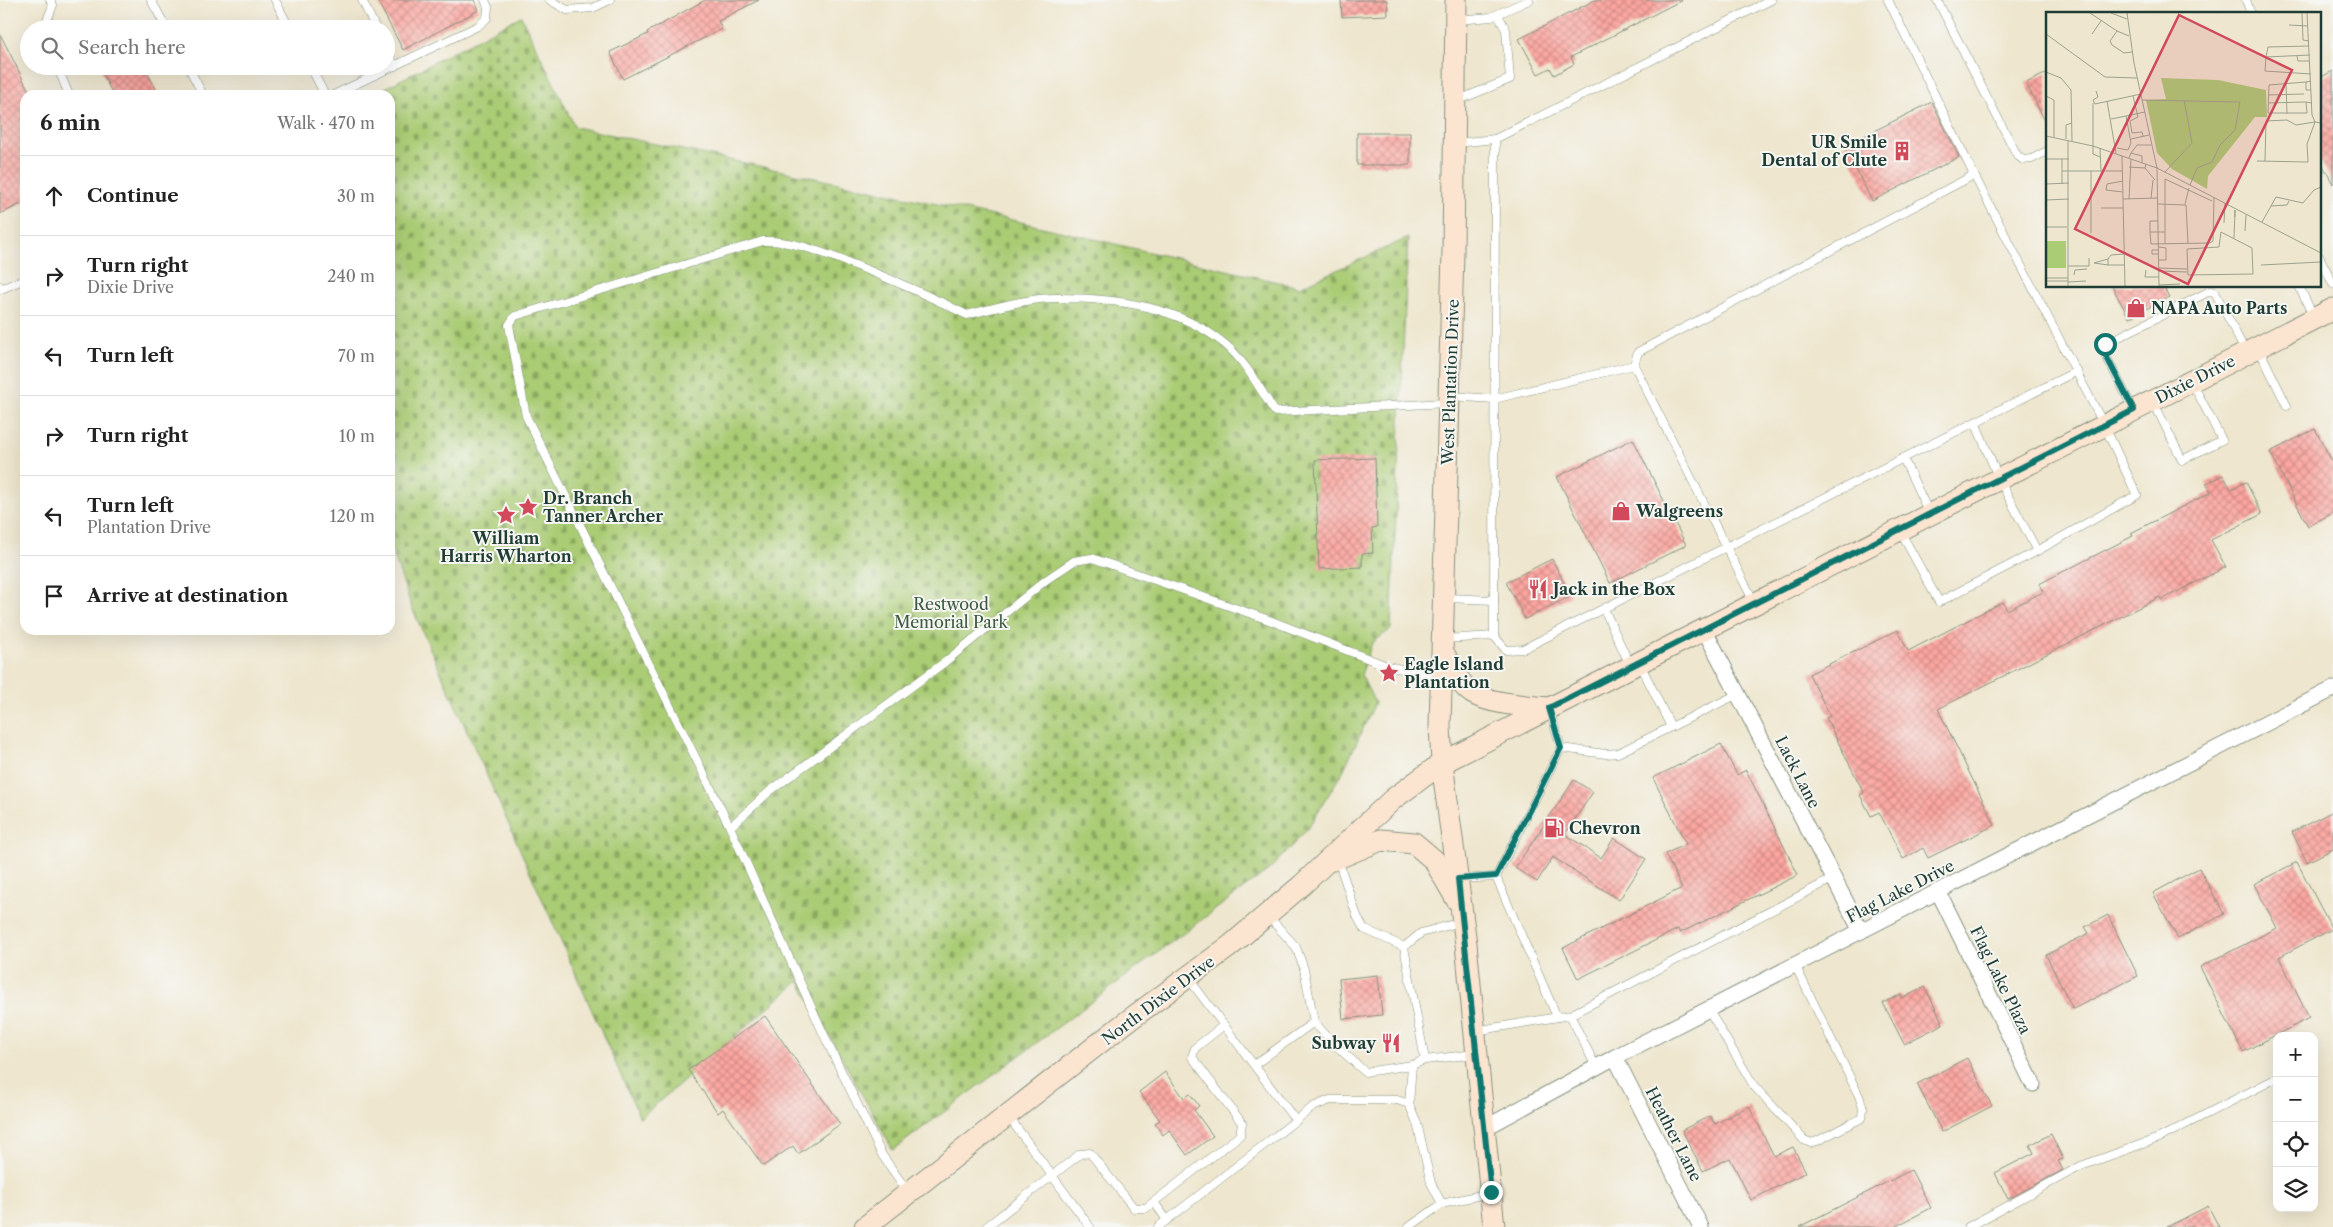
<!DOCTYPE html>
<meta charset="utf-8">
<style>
:root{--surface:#fff;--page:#f2f2f2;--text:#222;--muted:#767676;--line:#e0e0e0}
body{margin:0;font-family:"Libre Caslon Text",serif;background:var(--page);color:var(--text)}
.controls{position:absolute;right:15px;bottom:15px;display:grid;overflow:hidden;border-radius:10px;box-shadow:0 5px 20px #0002}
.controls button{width:45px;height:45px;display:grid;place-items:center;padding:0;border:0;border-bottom:1px solid var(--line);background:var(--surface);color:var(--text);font:25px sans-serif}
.stop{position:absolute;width:15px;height:15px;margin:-11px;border:4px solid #0f766e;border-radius:50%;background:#fff}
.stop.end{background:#0f766e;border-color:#fff;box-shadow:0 1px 5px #0008}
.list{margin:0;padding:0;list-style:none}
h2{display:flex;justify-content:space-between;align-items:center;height:65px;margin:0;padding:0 20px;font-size:21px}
h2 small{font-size:16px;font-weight:400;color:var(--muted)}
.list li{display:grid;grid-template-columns:32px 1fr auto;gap:15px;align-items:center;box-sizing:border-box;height:80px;padding:0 20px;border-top:1px solid var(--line)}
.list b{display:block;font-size:19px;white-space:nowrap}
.list p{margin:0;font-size:16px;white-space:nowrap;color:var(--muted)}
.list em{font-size:16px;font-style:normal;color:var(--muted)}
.icon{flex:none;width:28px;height:28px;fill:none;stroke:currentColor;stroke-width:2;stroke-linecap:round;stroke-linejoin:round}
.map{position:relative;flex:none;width:2333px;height:1227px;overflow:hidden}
.search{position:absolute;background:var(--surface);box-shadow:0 5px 20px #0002;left:20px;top:20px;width:375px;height:55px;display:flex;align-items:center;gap:12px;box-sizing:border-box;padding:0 18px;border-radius:28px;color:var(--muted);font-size:19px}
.panel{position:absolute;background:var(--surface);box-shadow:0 5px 20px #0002;left:20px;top:90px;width:375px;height:545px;border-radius:15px}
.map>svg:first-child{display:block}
.cemetery{fill:url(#cemetery-stones);stroke:#648454}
.building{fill:url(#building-cross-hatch)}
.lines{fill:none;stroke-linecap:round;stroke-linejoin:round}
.service-casing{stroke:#869281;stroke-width:9}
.minor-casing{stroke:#869281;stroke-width:17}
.secondary-casing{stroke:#869281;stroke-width:23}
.service{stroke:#fff;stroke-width:8}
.minor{stroke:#fff;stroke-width:15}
.secondary{stroke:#fce5d0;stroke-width:21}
.route{stroke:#0f766e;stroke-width:6}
.labels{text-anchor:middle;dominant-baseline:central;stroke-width:4;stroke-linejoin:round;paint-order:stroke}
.poi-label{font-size:16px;font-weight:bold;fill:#1f3d34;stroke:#f6f6f2;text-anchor:start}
.street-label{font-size:16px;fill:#1f3d34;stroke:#f6f6f2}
.park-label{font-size:16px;fill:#3b5a41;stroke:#f6f6f2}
.inset-road{fill:none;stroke:#9ba290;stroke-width:1}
.view{fill:#d1495b;fill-opacity:0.15;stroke:#d1495b;stroke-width:2.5}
.inset-edge{fill:none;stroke:#1f3d34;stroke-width:2.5}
</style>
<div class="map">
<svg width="2333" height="1227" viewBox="0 0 2333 1227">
<defs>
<pattern id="cemetery-stones" width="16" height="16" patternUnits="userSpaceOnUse" patternTransform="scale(1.25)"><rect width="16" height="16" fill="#aacc74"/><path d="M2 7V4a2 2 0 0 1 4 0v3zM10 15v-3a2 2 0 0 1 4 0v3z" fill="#8aa760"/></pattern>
<pattern id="building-cross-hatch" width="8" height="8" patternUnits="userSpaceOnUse" patternTransform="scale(1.25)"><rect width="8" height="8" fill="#fda6a0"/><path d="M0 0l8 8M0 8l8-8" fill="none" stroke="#cc8883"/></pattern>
</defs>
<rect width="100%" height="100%" fill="#f6f6f2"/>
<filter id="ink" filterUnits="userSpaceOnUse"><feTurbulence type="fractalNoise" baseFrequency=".02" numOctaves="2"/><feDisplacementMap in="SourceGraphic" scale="10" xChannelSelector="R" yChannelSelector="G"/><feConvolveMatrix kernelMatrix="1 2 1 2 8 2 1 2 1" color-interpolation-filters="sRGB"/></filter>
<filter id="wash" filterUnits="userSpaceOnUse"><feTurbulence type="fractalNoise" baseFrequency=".0096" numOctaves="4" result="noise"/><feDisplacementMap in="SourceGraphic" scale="20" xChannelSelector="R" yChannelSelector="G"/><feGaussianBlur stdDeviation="1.12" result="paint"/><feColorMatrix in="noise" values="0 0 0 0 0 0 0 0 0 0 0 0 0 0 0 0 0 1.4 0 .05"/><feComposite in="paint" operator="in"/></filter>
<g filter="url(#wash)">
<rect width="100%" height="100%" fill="#eee6ce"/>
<polygon class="cemetery" points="521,16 575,127 1012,220 1299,287 1408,238 1391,629 1372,643 1361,675 1375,703 1343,771 1308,828 1271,868 893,1150 799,981 640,1118 412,608 390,545 390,95 372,95"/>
<g id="blocks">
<g class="building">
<polygon points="377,0 474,0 479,10 403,50"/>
<polygon points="705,0 759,0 718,21 722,29 623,79 610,52 648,34 647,32"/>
<polygon points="1341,0 1387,0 1388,15 1342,17"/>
<polygon points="1595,0 1682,0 1571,57 1574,64 1554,75 1550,68 1538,74 1519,39"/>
<polygon points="0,34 31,95 25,95 25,202 0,214"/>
<polygon points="99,66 144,66 159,95 113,95"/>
<polygon points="2333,71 2333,184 2319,158 2319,78"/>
<polygon points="2047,73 2047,125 2026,83"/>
<polygon points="1932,102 1959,157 1872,201 1844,146"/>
<rect x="1357" y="133" width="53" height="32"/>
<polygon points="2112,286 2163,286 2169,297 2129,318"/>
<polygon points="2315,429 2333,463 2333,513 2308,526 2270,452"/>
<polygon points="1633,439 1686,545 1610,583 1557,477"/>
<polygon points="1375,458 1377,527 1372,528 1373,553 1362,554 1362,567 1319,569 1315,460"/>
<polygon points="2223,475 2231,489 2246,482 2262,514 2211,540 2226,567 2161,600 2160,597 1938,709 1995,825 1928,858 1923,848 1903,859 1879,812 1871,816 1860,795 1864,793 1826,718 1830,716 1809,674 1898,630 1908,651 2003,602 2007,610 2043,592 2039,584 2133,536 2131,533 2211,492 2206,483"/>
<polygon points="1552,559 1571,596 1525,619 1506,582"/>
<polygon points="1721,744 1737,775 1746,770 1798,875 1680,933 1678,929 1578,979 1563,948 1682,888 1665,854 1686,844 1653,778"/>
<polygon points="1574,780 1593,792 1565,834 1601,858 1614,838 1646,859 1619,900 1553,857 1537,882 1515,868"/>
<polygon points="2333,811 2333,849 2307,862 2292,832"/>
<polygon points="2297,862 2332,929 2279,957 2309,1018 2243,1052 2200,967 2277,928 2254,884"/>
<polygon points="2199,868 2224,914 2178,939 2153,893"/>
<polygon points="2108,915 2138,976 2073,1009 2046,955 2089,933 2085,927"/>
<polygon points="1378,975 1382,1015 1343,1019 1339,979"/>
<polygon points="1925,987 1943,1024 1904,1044 1883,1003 1901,994 1903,998"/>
<polygon points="765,1016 840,1124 798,1154 793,1146 763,1166 723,1109 718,1113 688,1070"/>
<polygon points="1967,1058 1992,1106 1942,1132 1917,1084"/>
<polygon points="1165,1072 1184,1098 1190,1094 1199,1106 1194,1110 1213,1136 1187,1155 1169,1130 1163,1135 1155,1123 1160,1120 1139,1092"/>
<polygon points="1749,1106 1774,1156 1793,1147 1806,1172 1751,1200 1730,1158 1703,1171 1682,1130 1710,1116 1715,1124"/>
<polygon points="2051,1134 2063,1159 2058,1161 2063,1170 2008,1199 1995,1173 2034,1153 2030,1145"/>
<polygon points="1911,1170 1931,1208 1894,1227 1799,1227"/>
<polygon points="2208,1206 2219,1227 2167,1227"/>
</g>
</g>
</g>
<g filter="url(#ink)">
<use href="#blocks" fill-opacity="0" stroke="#869281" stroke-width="1"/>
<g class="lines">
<defs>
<g id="service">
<polyline points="151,0 167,29"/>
<polyline points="275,0 290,29"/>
<polyline points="362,0 376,29"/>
<polyline points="550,0 567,10 593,8 610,0"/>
<polyline points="1888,0 1974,175 2104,425 2137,495 2037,551"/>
<polyline points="1937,0 2017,155 2023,160 2032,159 2047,151"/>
<polyline points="2246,0 2251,14"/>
<polyline points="1458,20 1491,17 1529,0"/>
<polyline points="47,29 46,23 53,5 50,0"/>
<polyline points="386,49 395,66"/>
<polyline points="57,66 69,95"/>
<polyline points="188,66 203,95"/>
<polyline points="310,66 325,95"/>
<polyline points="333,95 478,26 487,18 488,7 485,0"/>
<polyline points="1456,101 1510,79 1506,30 1498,15"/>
<polyline points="1495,139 1494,636 1506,650 1523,649 2077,371"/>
<polyline points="1456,143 1495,139 1771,0"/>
<polyline points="2319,256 2333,284"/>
<polyline points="0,286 1,289 25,279"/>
<polyline points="2299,286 2314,318"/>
<polyline points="2259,349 2287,406"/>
<polyline points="1451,396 1494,399 1634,365"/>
<polyline points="2154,403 2182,460 2222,440 2192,382"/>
<polyline points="2133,409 2103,350 2105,344 2210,291 2215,292 2245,351"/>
<polyline points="1903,458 1929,513"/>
<polyline points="1900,531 1939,602 2037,551 1999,479 1975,422"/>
<polyline points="1446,598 1494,600"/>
<polyline points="1754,602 1634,365 1638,352 1974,175"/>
<polyline points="1604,609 1630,665"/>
<polyline points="1443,639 1494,636"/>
<polyline points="1640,664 1671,727"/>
<polyline points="1561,748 1606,754 1618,753 1738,694"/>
<polyline points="730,827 770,791 945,662 1046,580 1074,561 1092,558 1269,620 1387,666 1440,677"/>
<polyline points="1338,860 1357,916 1364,929 1404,947"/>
<polyline points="1496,877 1561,748 1550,711"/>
<polyline points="1459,879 1496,877 1557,1017"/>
<polyline points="1268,916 1296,947 1304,969 1314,1022 1332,1042 1365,1072 1412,1065 1425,1060"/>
<polyline points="1461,922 1421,933 1404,947 1425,1060 1475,1054"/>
<polyline points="1189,979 1296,1121"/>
<polyline points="1708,1009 1754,1086 1804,1140 1811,1143 1817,1141 1862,1118 1863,1108 1859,1096 1795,965"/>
<polyline points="1570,1015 1596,1067"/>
<polyline points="1475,1031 1570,1015 1834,878"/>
<polyline points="1254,1065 1314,1022"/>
<polyline points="1409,1104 1412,1065"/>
<polyline points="1008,1116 1090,1227"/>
<path d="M 908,1192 L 882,1155 L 829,1046 L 730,827 L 526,416 L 509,325 L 515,316 L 763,241 C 795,240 825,254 855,265 C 893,280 930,296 967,315 C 995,308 1027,298 1057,298 C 1116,298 1179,306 1226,345 C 1245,361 1261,391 1275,412 L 1447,403"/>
<polyline points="1154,1202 1167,1220"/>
<polyline points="986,1227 1080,1154 1090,1153 1134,1208 1146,1208 1240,1135 1242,1123 1192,1057 1195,1048 1224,1025"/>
<polyline points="1158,1227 1313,1107 1330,1100 1397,1100 1409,1104 1417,1123 1431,1183 1442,1204"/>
<polyline points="1409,1227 1442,1204 1489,1193"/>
<polyline points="1968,1227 2081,1166 2159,1138 2277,1078"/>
</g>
<g id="minor">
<polyline points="1704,629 1861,931"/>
<polyline points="1938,891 2033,1084"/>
<polyline points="1615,1057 1701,1227"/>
<polyline points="1485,1128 1615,1057 2333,689"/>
</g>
<g id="secondary">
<polyline points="1456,0 1453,252 1440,726 1442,763 1466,944 1494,1227"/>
<path d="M 1443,652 C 1451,666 1458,683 1472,693 C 1489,704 1529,706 1549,708"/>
<polyline points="1333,860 1381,840 1414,843 1434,860 1457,900"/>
<polyline points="865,1227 1125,1023 1230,946 1302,885 1393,799 1442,763 2333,309"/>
</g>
</defs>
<use href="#service" class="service-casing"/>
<use href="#minor" class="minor-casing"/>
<use href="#secondary" class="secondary-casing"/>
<use href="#service" class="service"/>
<use href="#minor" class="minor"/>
<use href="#secondary" class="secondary"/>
</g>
</g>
<g class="lines" filter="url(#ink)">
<polyline class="route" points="1491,1192 1458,879 1496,876 1561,748 1549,708 2134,410 2103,350 2105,344"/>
</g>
<defs>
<symbol id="building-bare" viewBox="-9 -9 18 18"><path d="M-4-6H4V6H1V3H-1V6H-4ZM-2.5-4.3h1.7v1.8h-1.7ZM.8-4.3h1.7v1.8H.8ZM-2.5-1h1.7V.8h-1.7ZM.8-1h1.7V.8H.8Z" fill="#d1495b" stroke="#f6f6f2" stroke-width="2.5" paint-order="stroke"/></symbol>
<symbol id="shop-bare" viewBox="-9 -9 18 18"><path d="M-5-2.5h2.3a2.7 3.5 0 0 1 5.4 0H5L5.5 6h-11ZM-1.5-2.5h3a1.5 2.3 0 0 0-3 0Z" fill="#d1495b" stroke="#f6f6f2" stroke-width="2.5" paint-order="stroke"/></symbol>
<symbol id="sight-bare" viewBox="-9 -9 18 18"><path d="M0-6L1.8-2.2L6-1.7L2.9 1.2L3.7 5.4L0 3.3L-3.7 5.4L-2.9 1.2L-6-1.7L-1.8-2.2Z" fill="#d1495b" stroke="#f6f6f2" stroke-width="2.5" paint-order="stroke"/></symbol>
<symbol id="restaurant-bare" viewBox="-9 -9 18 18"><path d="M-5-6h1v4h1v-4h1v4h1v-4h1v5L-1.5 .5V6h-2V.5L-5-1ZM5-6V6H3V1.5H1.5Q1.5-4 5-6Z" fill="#d1495b" stroke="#f6f6f2" stroke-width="2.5" paint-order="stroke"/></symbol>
<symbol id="fuel-bare" viewBox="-9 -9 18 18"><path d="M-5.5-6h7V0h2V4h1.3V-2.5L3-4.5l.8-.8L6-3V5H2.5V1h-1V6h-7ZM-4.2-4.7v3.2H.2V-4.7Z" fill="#d1495b" stroke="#f6f6f2" stroke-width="2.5" paint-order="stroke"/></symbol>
</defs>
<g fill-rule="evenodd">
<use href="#building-bare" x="1888" y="137" width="28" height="28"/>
<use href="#shop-bare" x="2122" y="294" width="28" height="28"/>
<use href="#sight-bare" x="514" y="493" width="28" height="28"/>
<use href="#shop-bare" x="1607" y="497" width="28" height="28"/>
<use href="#sight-bare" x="492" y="501" width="28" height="28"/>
<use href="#restaurant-bare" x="1524" y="575" width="28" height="28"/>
<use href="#sight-bare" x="1375" y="659" width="28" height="28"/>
<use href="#fuel-bare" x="1540" y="814" width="28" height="28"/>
<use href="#restaurant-bare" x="1377" y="1029" width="28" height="28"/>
</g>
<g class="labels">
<g class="poi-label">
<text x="1887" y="142" text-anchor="end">UR Smile<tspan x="1887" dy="18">Dental of Clute</tspan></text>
<text x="2151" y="308">NAPA Auto Parts</text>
<text x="543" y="498">Dr. Branch<tspan x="543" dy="18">Tanner Archer</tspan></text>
<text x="1636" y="511">Walgreens</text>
<text x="506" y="538" text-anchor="middle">William<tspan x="506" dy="18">Harris Wharton</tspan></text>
<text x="1553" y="589">Jack in the Box</text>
<text x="1404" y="664">Eagle Island<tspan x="1404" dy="18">Plantation</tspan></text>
<text x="1569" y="828">Chevron</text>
<text x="1376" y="1043" text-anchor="end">Subway</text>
</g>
<g class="street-label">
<text transform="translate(2195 379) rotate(-27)">Dixie Drive</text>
<text transform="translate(1450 382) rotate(-88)">West Plantation Drive</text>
<text transform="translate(1798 772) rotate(63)">Lack Lane</text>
<text transform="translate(1900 891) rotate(-27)">Flag Lake Drive</text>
<text transform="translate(2001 980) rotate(64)">Flag Lake Plaza</text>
<text transform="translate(1158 1000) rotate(-37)">North Dixie Drive</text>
<text transform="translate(1674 1134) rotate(63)">Heather Lane</text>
</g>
<g class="park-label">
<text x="951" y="604">Restwood<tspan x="951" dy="18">Memorial Park</tspan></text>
</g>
</g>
<g transform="translate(2046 12)">
<rect width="275" height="275" fill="#eee6ce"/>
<path d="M 115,66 L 172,68 L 220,78 L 221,105 L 209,105 L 162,164 L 161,177 L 126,157 L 111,141 L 100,88 L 120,87 Z" fill="#aacc74"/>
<path d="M 0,229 L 20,229 L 20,256 L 0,256 Z" fill="#aacc74"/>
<path class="inset-road" d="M 44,1 L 71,19 L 83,24M 65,1 L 81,7M 81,1 L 88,51 L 111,156 L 113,274M 256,1 L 257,28 L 263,29M 261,1 L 266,103 L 269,110 L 275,111M 243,13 L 262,14M 71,19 L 64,29 L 66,33 L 78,41 L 86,40M 0,22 L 59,65 L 91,66M 46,22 L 55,9M 264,43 L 220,45 L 219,59 L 265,62M 251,44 L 252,49 L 264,49M 220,45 L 222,35 L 263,34M 0,60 L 15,66 L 25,78 L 26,129M 265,69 L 260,70 L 260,78 L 265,78M 260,70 L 223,73 L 222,101 L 261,101M 240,72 L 241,102M 50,79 L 52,85 L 47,88 L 49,92 L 95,82M 222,83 L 258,82M 0,84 L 8,88 L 8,125M 87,84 L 92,105 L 84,109 L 86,121 L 96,120 L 97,124M 96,88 L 194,90 L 189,118 L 174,133 L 166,150 L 151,156 L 144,173M 61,89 L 70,141M 47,91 L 47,142 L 54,145M 222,91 L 260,90M 261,101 L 260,90 L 266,91M 65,107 L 80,104M 0,124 L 47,134 L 111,156 L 275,241M 20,127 L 20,113 L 26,111M 85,127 L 103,123M 54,136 L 55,159M 71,136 L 82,138 L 85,131 L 80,104 L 99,100M 85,141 L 91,133 L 105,133M 76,144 L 79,274M 83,146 L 85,141 L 96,144 L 96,151M 0,147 L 23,147M 16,147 L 16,172M 211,149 L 262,150 L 261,132 L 269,110M 219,149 L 220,109 L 241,108 L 250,113 L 269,110M 83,155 L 99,156 L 100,152M 99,156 L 109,168M 16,159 L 77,159M 45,159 L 45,221M 119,160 L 146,131 L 138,88M 77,169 L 61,172 L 60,178 L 77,180M 0,172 L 23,171M 105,186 L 107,168M 77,187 L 111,186M 83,187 L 85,147M 0,188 L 23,187M 112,192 L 140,193 L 142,231M 139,192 L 143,176M 225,194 L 230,185 L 257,191 L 268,178 L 275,175M 55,196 L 77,196M 112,209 L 104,209 L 104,220 L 119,220M 216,210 L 225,194 L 241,193 L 243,189M 178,211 L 179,191M 0,215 L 21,215M 199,219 L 200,203M 104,220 L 105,232 L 164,231 L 167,229 L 168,185M 175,220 L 206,236 L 207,262 L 142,263 L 141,237 L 173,235 ZM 188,226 L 189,198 L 189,205M 119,232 L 119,167 L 166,189M 113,235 L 120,236 L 120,248 L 113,248M 113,238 L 106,238 L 106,242 L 113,242M 62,247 L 48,251 L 62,253M 78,253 L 62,253 L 62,247 L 65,243 L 78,242M 215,253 L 275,250M 22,254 L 43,254 L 43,246M 113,256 L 141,257M 100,258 L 99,265 L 113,265M 113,259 L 141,260M 28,263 L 29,258 L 41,257M 0,266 L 22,266M 0,269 L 22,269M 22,270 L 40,269M 113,273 L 134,272M 22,274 L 22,128"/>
<path class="view" d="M 133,3 L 246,58 L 142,272 L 29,217 Z"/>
<rect width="275" height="275" class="inset-edge"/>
</g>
</svg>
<div class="controls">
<button>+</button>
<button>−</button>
<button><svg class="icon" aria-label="locate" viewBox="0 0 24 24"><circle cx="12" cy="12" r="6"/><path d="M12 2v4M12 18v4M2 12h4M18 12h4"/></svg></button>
<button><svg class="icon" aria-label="layers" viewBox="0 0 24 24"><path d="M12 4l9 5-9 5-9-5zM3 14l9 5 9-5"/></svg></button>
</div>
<div class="stop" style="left:2105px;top:344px"></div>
<div class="stop end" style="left:1491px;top:1192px"></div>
<div class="search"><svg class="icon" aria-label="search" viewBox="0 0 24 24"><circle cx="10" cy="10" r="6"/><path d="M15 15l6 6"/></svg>Search here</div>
<section class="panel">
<h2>6 min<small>Walk · 470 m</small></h2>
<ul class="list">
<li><svg class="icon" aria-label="ahead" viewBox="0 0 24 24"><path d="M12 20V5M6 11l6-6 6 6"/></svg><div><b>Continue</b></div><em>30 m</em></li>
<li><svg class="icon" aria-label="right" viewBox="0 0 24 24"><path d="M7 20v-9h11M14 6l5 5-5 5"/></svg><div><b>Turn right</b><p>Dixie Drive</p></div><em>240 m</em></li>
<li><svg class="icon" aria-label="left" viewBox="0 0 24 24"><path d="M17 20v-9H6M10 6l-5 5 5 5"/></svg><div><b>Turn left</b></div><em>70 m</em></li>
<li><svg class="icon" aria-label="right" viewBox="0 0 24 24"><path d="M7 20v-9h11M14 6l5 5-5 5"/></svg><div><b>Turn right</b></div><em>10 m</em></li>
<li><svg class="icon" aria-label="left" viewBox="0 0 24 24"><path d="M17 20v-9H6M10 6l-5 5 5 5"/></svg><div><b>Turn left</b><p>Plantation Drive</p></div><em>120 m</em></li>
<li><svg class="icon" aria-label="arrive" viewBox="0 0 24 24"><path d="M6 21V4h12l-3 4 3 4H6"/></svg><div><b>Arrive at destination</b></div></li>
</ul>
</section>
</div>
